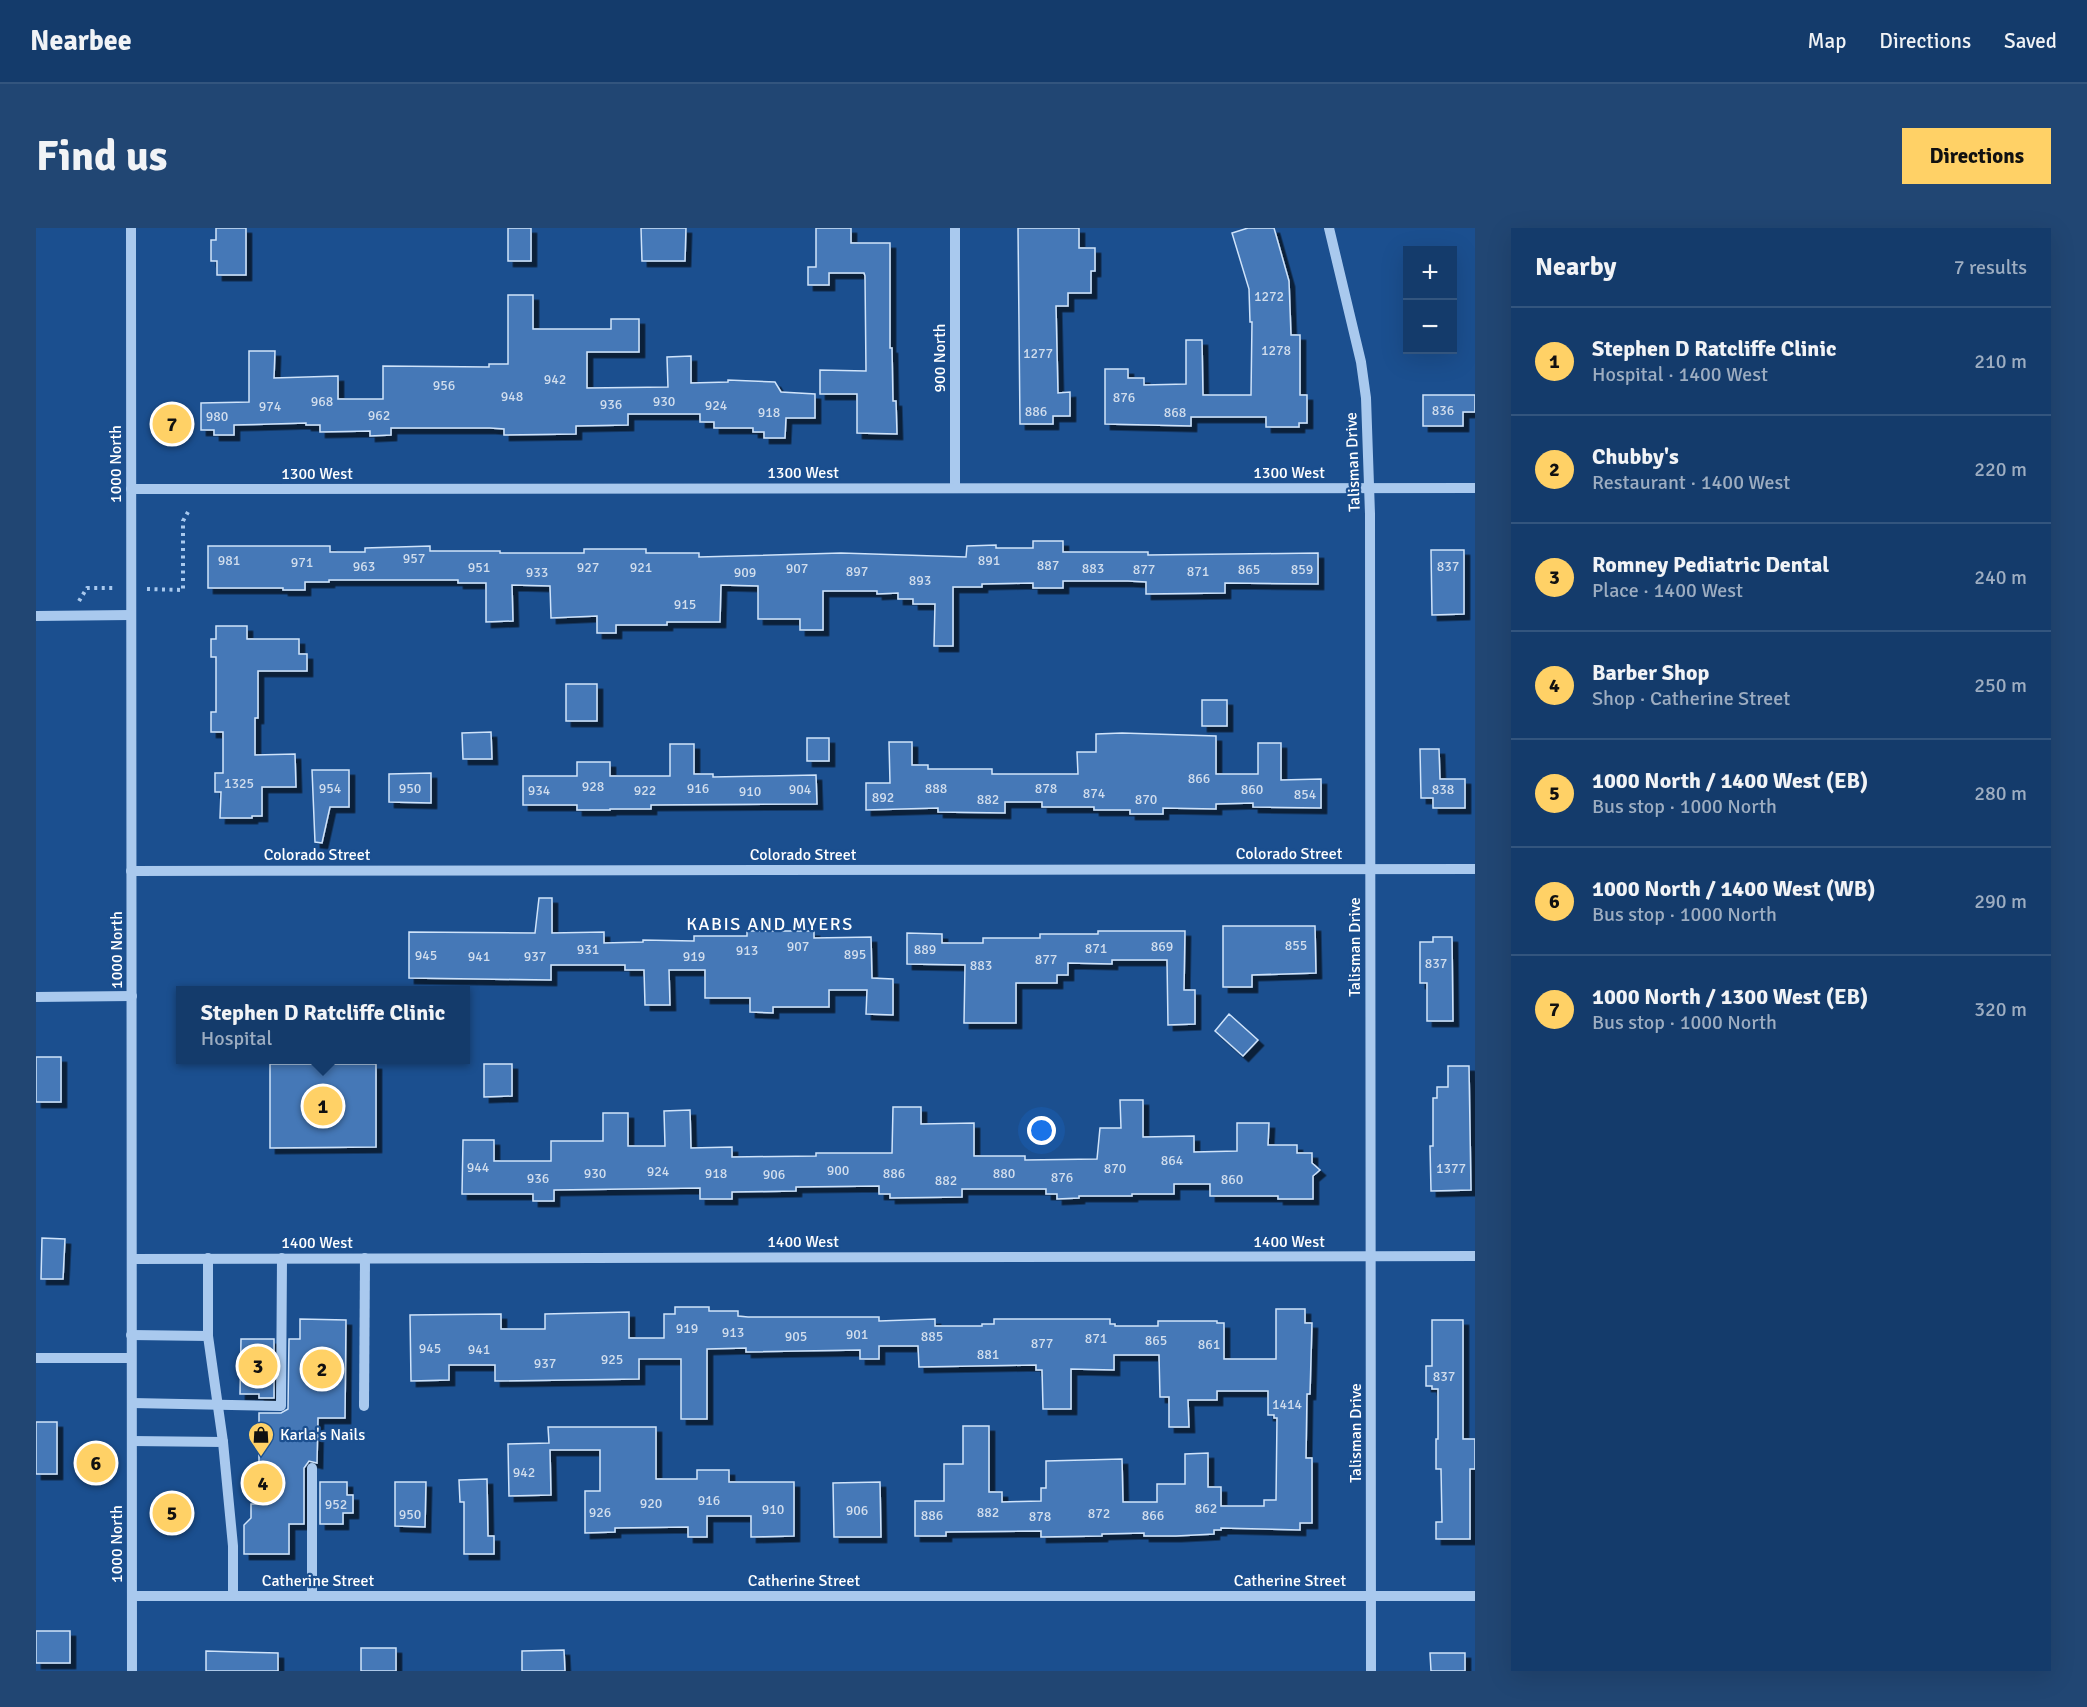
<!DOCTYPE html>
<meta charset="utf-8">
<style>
:root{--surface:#143b6b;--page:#214673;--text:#f1f3f6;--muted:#9dadc1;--line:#33557e;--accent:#ffd166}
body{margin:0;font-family:Signika,sans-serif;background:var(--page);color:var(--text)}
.controls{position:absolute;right:18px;top:18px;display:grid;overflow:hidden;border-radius:0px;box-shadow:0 6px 24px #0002}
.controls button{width:54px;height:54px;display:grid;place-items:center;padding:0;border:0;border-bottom:2px solid var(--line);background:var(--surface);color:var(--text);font:30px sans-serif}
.you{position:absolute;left:1006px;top:903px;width:21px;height:21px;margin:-15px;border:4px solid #fff;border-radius:50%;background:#1a73e8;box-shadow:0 0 0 9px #1a73e833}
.badge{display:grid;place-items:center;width:39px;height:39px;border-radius:50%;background:var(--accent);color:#111;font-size:20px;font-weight:700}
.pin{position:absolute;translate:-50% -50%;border:3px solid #fff;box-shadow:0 2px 6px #0006}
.popup{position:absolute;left:140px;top:758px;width:294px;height:78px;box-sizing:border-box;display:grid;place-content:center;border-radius:0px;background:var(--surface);filter:drop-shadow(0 2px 4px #0005);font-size:20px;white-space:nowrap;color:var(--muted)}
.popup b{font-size:22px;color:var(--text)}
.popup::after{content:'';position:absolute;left:50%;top:100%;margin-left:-12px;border:12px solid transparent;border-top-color:var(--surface)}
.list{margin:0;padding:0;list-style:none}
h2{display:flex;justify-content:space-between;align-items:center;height:78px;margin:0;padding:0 24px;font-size:26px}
h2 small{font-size:20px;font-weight:400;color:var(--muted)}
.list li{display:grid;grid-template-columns:39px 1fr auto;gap:18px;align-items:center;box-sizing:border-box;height:108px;padding:0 24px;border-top:2px solid var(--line)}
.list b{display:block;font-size:22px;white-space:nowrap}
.list p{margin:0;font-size:20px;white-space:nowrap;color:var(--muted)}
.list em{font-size:20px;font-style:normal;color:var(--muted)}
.map{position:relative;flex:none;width:1439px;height:1443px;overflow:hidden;border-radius:0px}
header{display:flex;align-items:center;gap:36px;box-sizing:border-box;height:84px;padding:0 30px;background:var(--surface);border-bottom:2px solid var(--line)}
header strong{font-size:28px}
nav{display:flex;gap:33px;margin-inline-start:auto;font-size:21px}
.intro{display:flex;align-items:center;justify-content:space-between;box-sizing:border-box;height:144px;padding:0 36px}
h1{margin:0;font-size:42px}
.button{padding:15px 27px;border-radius:0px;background:var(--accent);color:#111;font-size:21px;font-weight:700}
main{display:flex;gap:36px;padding:0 36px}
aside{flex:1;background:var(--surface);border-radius:0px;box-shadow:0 6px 24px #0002}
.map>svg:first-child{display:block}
.building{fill:#4478b7;stroke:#cfe3fa;stroke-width:1.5;filter:url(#shadow)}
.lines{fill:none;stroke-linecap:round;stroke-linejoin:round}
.path{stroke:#a9c9ee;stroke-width:4;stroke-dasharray:3 4.5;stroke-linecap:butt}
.minor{stroke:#a9c9ee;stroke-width:10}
.labels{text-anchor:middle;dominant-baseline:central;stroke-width:4.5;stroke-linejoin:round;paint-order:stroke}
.number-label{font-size:14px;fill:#d0dded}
.street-label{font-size:16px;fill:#fff;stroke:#1b4f8f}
.poi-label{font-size:16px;fill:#fff;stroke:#1b4f8f;text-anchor:start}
.neighbourhood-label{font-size:18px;letter-spacing:1.5px;fill:#fff;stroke:#1b4f8f}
</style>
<header>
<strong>Nearbee</strong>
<nav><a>Map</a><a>Directions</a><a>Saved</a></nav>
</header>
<div class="intro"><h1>Find us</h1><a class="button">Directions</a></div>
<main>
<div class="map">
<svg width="1439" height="1443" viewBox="0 0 1439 1443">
<defs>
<filter id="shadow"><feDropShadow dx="5.5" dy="5.5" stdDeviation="0" flood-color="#0009"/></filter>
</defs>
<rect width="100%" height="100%" fill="#1b4f8f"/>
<g class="building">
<polygon points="180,0 210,0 210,47 181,47 181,33 175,33 175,12 180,12"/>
<rect x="472" y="0" width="23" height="33"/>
<polygon points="605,0 650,0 649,33 606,33"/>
<polygon points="780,0 815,0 815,15 854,15 854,120 856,120 857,173 860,173 861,206 821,205 821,166 784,166 784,142 830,143 829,48 828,45 793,45 793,57 772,57 772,39 780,39"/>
<polygon points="982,0 1043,0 1043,20 1059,20 1059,43 1055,43 1055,65 1032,65 1032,78 1020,78 1022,165 1034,164 1034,188 1017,188 1017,196 984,196"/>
<polygon points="1212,0 1238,0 1253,53 1255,107 1264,107 1264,167 1271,167 1271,195 1263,195 1263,199 1230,199 1230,189 1155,189 1155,198 1069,196 1069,141 1092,141 1092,150 1108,150 1108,157 1150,156 1150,112 1166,112 1167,167 1215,167 1216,94 1214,94 1213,61 1196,5"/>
<polygon points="472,67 497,67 497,101 575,101 575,91 603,91 603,124 551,124 551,160 632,159 631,129 655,128 655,155 692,154 692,152 739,154 745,164 779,166 779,190 750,190 749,210 728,210 728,204 717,204 717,200 678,200 678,194 664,194 664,186 592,186 592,197 540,198 540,206 468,207 468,201 454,200 355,200 355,207 334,208 334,203 284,204 284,197 270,197 270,195 198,197 198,207 178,207 178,202 165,202 165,175 213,174 213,123 239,123 238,150 302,148 302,171 347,171 347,138 453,139 453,136 472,136"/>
<polygon points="1387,167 1439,167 1439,184 1427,184 1427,198 1387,198"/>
<polygon points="997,313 1027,313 1027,324 1112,324 1112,327 1282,325 1282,356 1189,355 1189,365 1110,366 1110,354 1092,353 1027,353 1027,360 997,360 997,355 946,356 946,359 917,359 917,418 898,418 899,376 877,376 877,371 862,371 862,365 841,366 841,363 787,363 787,402 764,402 764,391 722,391 722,358 685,357 684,394 631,394 631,397 580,397 580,405 561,405 561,388 515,390 514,358 476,357 477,393 450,394 450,355 422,355 422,352 293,352 293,354 269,354 269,362 247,362 247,360 172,360 172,318 294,318 294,324 329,324 329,320 394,318 394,323 464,323 464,325 548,325 548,321 610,321 610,325 663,325 663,329 805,325 930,329 931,318 960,317 960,320 997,320"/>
<polygon points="1395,322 1428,322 1428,386 1396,387"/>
<polygon points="180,398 211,398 211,411 263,411 263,426 271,426 271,443 222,443 222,490 219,490 219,527 259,526 260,559 226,559 226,588 216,588 216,590 184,590 185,564 179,564 179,545 187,545 187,504 175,504 175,484 180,484 180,429 175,429 175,411 180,411"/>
<rect x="530" y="456" width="31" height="37"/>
<rect x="1166" y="472" width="25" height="26"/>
<polygon points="455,504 456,531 427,531 426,505"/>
<polygon points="1086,505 1180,508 1180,546 1222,546 1222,515 1245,515 1245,552 1285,551 1285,580 1217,579 1217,575 1180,576 1180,581 1127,580 1127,586 1094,586 1094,582 1058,582 1058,579 1006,579 1006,574 969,574 969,585 902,584 902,580 830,582 830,555 854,555 853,514 876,514 876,537 892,537 892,541 956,541 956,546 1042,546 1041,524 1060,524 1060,506"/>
<rect x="771" y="510" width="22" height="23"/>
<polygon points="634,516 658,516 658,546 677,546 677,549 780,547 781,576 615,577 615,581 574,581 574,582 541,582 541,577 487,577 487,548 541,548 541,534 574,534 574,548 634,548"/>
<polygon points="1384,521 1403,521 1404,551 1429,551 1429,580 1397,580 1397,570 1385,570"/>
<polygon points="276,542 313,542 313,579 294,579 286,615 279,614"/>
<polygon points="395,545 395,575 353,574 353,546"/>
<polygon points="503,670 516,670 516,705 568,704 568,715 607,714 607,712 658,713 658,708 711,708 711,703 778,703 778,710 835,709 836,750 857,751 857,787 830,786 831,762 793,762 793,779 737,779 737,785 714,784 714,770 669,770 669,742 633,742 634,777 609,777 608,742 589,742 589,737 515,737 515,752 373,750 373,704 499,705"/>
<polygon points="1187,698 1279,698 1280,745 1216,747 1216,759 1187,759"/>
<polygon points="1062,703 1149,703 1148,762 1159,762 1159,796 1132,797 1131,732 1076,732 1076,736 1032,735 1032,747 1021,747 1021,755 980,755 980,795 928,795 929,737 871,736 871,705 906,706 906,715 947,715 947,710 1004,710 1004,706 1062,706"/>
<polygon points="1397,709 1416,709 1417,793 1391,793 1391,755 1384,755 1384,714 1397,714"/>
<polygon points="1193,786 1222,812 1207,828 1179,803"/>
<rect x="0" y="829" width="25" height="45"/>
<polygon points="234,836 340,836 340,919 234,920"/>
<polygon points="448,836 476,836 476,868 448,869"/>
<polygon points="1412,838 1433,838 1435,962 1395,963 1394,918 1397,918 1397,870 1401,870 1401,859 1412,859"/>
<polygon points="1084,872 1107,872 1107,909 1158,908 1158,924 1201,923 1201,895 1233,895 1232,917 1261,917 1261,925 1276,925 1276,935 1284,942 1277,948 1277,971 1242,971 1242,968 1174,968 1174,956 1138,956 1138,966 1096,966 1096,968 1043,968 1043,970 1021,971 1021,966 1010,966 1010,961 926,961 926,969 854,970 854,966 843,966 843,958 760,959 760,963 696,964 696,971 664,971 664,960 518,962 518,973 497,973 497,966 426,966 427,912 458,912 458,933 515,933 515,913 567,913 567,885 592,885 592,918 629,918 628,883 654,882 655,920 696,919 696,929 780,928 780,925 856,925 857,879 885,879 885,896 938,895 938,928 989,928 989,932 1061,931 1064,900 1085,900"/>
<polygon points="6,1010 29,1011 27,1051 5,1051"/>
<polygon points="639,1079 673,1079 673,1083 702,1083 702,1088 712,1089 843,1089 843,1093 899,1091 899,1098 946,1098 946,1096 958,1096 958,1091 1074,1091 1074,1096 1079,1096 1079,1098 1122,1098 1122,1093 1181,1093 1181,1095 1188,1095 1188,1131 1240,1131 1240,1081 1269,1081 1269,1095 1276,1095 1274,1166 1271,1166 1270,1230 1276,1230 1276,1295 1264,1295 1264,1302 1185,1300 1185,1302 1178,1302 1178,1306 1140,1308 1108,1308 1108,1305 1066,1306 1066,1308 1005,1309 1005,1303 910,1304 910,1308 879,1308 879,1273 908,1273 908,1236 927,1236 927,1198 953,1198 953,1264 966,1264 966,1274 1005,1273 1005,1260 1010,1260 1010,1233 1086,1231 1087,1274 1121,1274 1121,1256 1149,1256 1149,1226 1172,1225 1172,1259 1185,1259 1185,1278 1228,1278 1228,1272 1240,1272 1241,1190 1238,1190 1238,1187 1232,1187 1232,1163 1181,1163 1181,1172 1152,1172 1153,1199 1133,1199 1133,1169 1124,1169 1123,1127 1078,1127 1078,1142 1035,1141 1035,1181 1007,1181 1006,1142 1000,1142 1000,1137 883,1139 882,1118 843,1118 843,1131 824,1131 824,1122 710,1124 710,1120 671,1121 671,1191 645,1191 645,1131 603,1131 603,1151 459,1153 459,1137 413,1137 413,1152 375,1153 374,1087 465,1086 465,1101 509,1101 509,1086 593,1084 593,1110 628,1110 628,1086 639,1086"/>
<polygon points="264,1091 310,1092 309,1190 282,1190 281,1235 273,1233 268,1240 268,1296 253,1296 253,1326 208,1326 208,1297 215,1290 215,1276 223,1276 223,1185 245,1185 252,1181 253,1111 264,1111"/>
<polygon points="1396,1092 1427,1092 1427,1211 1439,1211 1439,1241 1434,1241 1434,1311 1400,1311 1400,1294 1406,1294 1405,1241 1400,1241 1400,1211 1402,1211 1402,1161 1396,1161 1396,1158 1390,1158 1390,1138 1396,1138"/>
<polygon points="205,1111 238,1111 238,1170 223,1170 223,1166 204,1166"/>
<rect x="0" y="1194" width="21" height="52"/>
<polygon points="512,1199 620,1199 620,1251 661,1251 661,1242 693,1242 693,1254 758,1254 758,1308 715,1309 715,1288 671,1288 671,1309 652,1309 652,1299 579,1300 579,1304 549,1305 549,1263 564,1263 564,1222 514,1222 515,1267 473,1268 472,1216 513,1215"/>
<polygon points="451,1251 452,1308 458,1308 458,1326 428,1326 428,1274 424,1274 423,1252"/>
<polygon points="284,1254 311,1254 311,1267 317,1267 317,1285 307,1285 307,1296 284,1296"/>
<polygon points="359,1254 390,1254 389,1299 359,1298"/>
<polygon points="844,1254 845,1309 798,1309 797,1255"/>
<rect x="0" y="1403" width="34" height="32"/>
<rect x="325" y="1420" width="35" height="23"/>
<polygon points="528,1422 529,1443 486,1443 486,1423"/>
<polygon points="170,1423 242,1425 242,1443 170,1443"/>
<polygon points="1394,1425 1429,1425 1429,1443 1395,1443"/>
</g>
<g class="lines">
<g class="path">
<polyline points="111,361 147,362 147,293 152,284"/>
<polyline points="43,373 51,360 79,360"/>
</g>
<g class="minor">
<polyline points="95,0 96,1443"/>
<polyline points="919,0 919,260"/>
<polyline points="1293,0 1325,134 1330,170 1334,286 1335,1443"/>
<polyline points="95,261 1439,260"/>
<polyline points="0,388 95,387"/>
<polyline points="95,643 1439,641"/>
<polyline points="0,769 96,768"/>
<polyline points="172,1030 172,1108"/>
<polyline points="96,1031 1439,1028"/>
<polyline points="95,1107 172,1108 187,1214"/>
<polyline points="0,1130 95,1130"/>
<polyline points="96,1175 245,1178 246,1030"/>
<polyline points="328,1178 329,1030"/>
<polyline points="96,1213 187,1214 197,1318 197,1368"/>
<polyline points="276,1240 276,1368"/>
<polyline points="96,1368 1439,1368"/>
</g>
</g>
<defs>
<symbol id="shop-pin" viewBox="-11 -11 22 30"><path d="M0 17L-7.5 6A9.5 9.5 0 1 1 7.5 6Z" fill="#ffd166" stroke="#1b4f8f"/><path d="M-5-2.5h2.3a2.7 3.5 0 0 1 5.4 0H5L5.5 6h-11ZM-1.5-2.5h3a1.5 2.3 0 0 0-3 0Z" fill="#111"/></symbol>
</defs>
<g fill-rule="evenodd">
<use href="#shop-pin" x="210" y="1192" width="30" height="40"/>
</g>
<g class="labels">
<g class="number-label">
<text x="1233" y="68">1272</text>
<text x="1240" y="122">1278</text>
<text x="1002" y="125">1277</text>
<text x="519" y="151">942</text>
<text x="408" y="157">956</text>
<text x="476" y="168">948</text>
<text x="1088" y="169">876</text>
<text x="286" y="173">968</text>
<text x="628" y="173">930</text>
<text x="575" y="176">936</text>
<text x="680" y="177">924</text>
<text x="234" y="178">974</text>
<text x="1407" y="182">836</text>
<text x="1000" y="183">886</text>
<text x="733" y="184">918</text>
<text x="1139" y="184">868</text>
<text x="343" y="187">962</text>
<text x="181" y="188">980</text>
<text x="378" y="330">957</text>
<text x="193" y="332">981</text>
<text x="953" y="332">891</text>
<text x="266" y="334">971</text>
<text x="1012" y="337">887</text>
<text x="328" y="338">963</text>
<text x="1412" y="338">837</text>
<text x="443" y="339">951</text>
<text x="552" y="339">927</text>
<text x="605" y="339">921</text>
<text x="761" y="340">907</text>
<text x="1057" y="340">883</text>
<text x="1108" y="341">877</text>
<text x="1213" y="341">865</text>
<text x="1266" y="341">859</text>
<text x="821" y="343">897</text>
<text x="1162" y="343">871</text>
<text x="501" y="344">933</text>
<text x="709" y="344">909</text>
<text x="884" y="352">893</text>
<text x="649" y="376">915</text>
<text x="1163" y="550">866</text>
<text x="203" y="555">1325</text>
<text x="557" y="558">928</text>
<text x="294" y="560">954</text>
<text x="374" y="560">950</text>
<text x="662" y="560">916</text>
<text x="900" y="560">888</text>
<text x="1010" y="560">878</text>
<text x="764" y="561">904</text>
<text x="1216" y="561">860</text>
<text x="1407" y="561">838</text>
<text x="503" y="562">934</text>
<text x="609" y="562">922</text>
<text x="714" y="563">910</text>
<text x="1058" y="565">874</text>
<text x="1269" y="566">854</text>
<text x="847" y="569">892</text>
<text x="952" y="571">882</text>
<text x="1110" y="571">870</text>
<text x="1260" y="717">855</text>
<text x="762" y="718">907</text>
<text x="1126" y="718">869</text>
<text x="1060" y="720">871</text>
<text x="552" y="721">931</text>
<text x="889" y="721">889</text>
<text x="711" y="722">913</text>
<text x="819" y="726">895</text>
<text x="390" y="727">945</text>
<text x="443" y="728">941</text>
<text x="499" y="728">937</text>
<text x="658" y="728">919</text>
<text x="1010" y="731">877</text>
<text x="1400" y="735">837</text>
<text x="945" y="737">883</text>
<text x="1136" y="932">864</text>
<text x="442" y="939">944</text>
<text x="1079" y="940">870</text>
<text x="1415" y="940">1377</text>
<text x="802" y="942">900</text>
<text x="622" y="943">924</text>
<text x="559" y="945">930</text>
<text x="680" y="945">918</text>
<text x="858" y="945">886</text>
<text x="968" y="945">880</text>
<text x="738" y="946">906</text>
<text x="1026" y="949">876</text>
<text x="502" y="950">936</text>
<text x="1196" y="951">860</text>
<text x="910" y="952">882</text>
<text x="651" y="1100">919</text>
<text x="697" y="1104">913</text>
<text x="821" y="1106">901</text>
<text x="760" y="1108">905</text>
<text x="896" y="1108">885</text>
<text x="1060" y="1110">871</text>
<text x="1120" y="1112">865</text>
<text x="1006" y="1115">877</text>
<text x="1173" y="1116">861</text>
<text x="394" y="1120">945</text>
<text x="443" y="1121">941</text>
<text x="952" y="1126">881</text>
<text x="576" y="1131">925</text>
<text x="509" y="1135">937</text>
<text x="1408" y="1148">837</text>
<text x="1251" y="1176">1414</text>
<text x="488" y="1244">942</text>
<text x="673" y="1272">916</text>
<text x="615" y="1275">920</text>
<text x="300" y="1276">952</text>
<text x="1170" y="1280">862</text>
<text x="737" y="1281">910</text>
<text x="821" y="1282">906</text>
<text x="564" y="1284">926</text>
<text x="952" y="1284">882</text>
<text x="1063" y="1285">872</text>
<text x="374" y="1286">950</text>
<text x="896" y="1287">886</text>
<text x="1117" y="1287">866</text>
<text x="1004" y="1288">878</text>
</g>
<g class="street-label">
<text transform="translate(904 130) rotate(-90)">900 North</text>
<text transform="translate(1317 234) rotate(-92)">Talisman Drive</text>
<text transform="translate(80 236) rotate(-90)">1000 North</text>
<text x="767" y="245">1300 West</text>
<text x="1253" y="245">1300 West</text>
<text x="281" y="246">1300 West</text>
<text x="1253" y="626">Colorado Street</text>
<text x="281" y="627">Colorado Street</text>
<text x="767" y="627">Colorado Street</text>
<text transform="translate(1319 719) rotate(-90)">Talisman Drive</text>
<text transform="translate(81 722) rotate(-90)">1000 North</text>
<text x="767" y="1014">1400 West</text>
<text x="1253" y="1014">1400 West</text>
<text x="281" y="1015">1400 West</text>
<text transform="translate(1320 1205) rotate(-90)">Talisman Drive</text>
<text transform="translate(81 1316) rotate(-90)">1000 North</text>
<text x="282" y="1353">Catherine Street</text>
<text x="768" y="1353">Catherine Street</text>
<text x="1254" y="1353">Catherine Street</text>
</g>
<g class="poi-label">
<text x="244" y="1207">Karla's Nails</text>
</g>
<g class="neighbourhood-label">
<text x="734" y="696">KABIS AND MYERS</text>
</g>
</g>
</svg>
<div class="controls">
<button>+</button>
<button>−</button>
</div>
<div class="you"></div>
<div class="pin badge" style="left:287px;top:878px">1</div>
<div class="popup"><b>Stephen D Ratcliffe Clinic</b>Hospital</div>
<div class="pin badge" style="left:286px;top:1141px">2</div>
<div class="pin badge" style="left:222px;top:1138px">3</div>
<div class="pin badge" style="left:227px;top:1255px">4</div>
<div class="pin badge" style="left:136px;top:1285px">5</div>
<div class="pin badge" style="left:60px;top:1235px">6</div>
<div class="pin badge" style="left:136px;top:196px">7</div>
</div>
<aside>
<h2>Nearby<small>7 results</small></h2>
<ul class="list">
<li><span class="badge">1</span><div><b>Stephen D Ratcliffe Clinic</b><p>Hospital · 1400 West</p></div><em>210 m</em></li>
<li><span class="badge">2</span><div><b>Chubby's</b><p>Restaurant · 1400 West</p></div><em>220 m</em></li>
<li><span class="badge">3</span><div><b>Romney Pediatric Dental</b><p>Place · 1400 West</p></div><em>240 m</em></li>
<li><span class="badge">4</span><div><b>Barber Shop</b><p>Shop · Catherine Street</p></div><em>250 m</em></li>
<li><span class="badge">5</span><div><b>1000 North / 1400 West (EB)</b><p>Bus stop · 1000 North</p></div><em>280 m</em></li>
<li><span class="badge">6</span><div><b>1000 North / 1400 West (WB)</b><p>Bus stop · 1000 North</p></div><em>290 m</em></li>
<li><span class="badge">7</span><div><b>1000 North / 1300 West (EB)</b><p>Bus stop · 1000 North</p></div><em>320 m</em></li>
</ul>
</aside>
</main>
